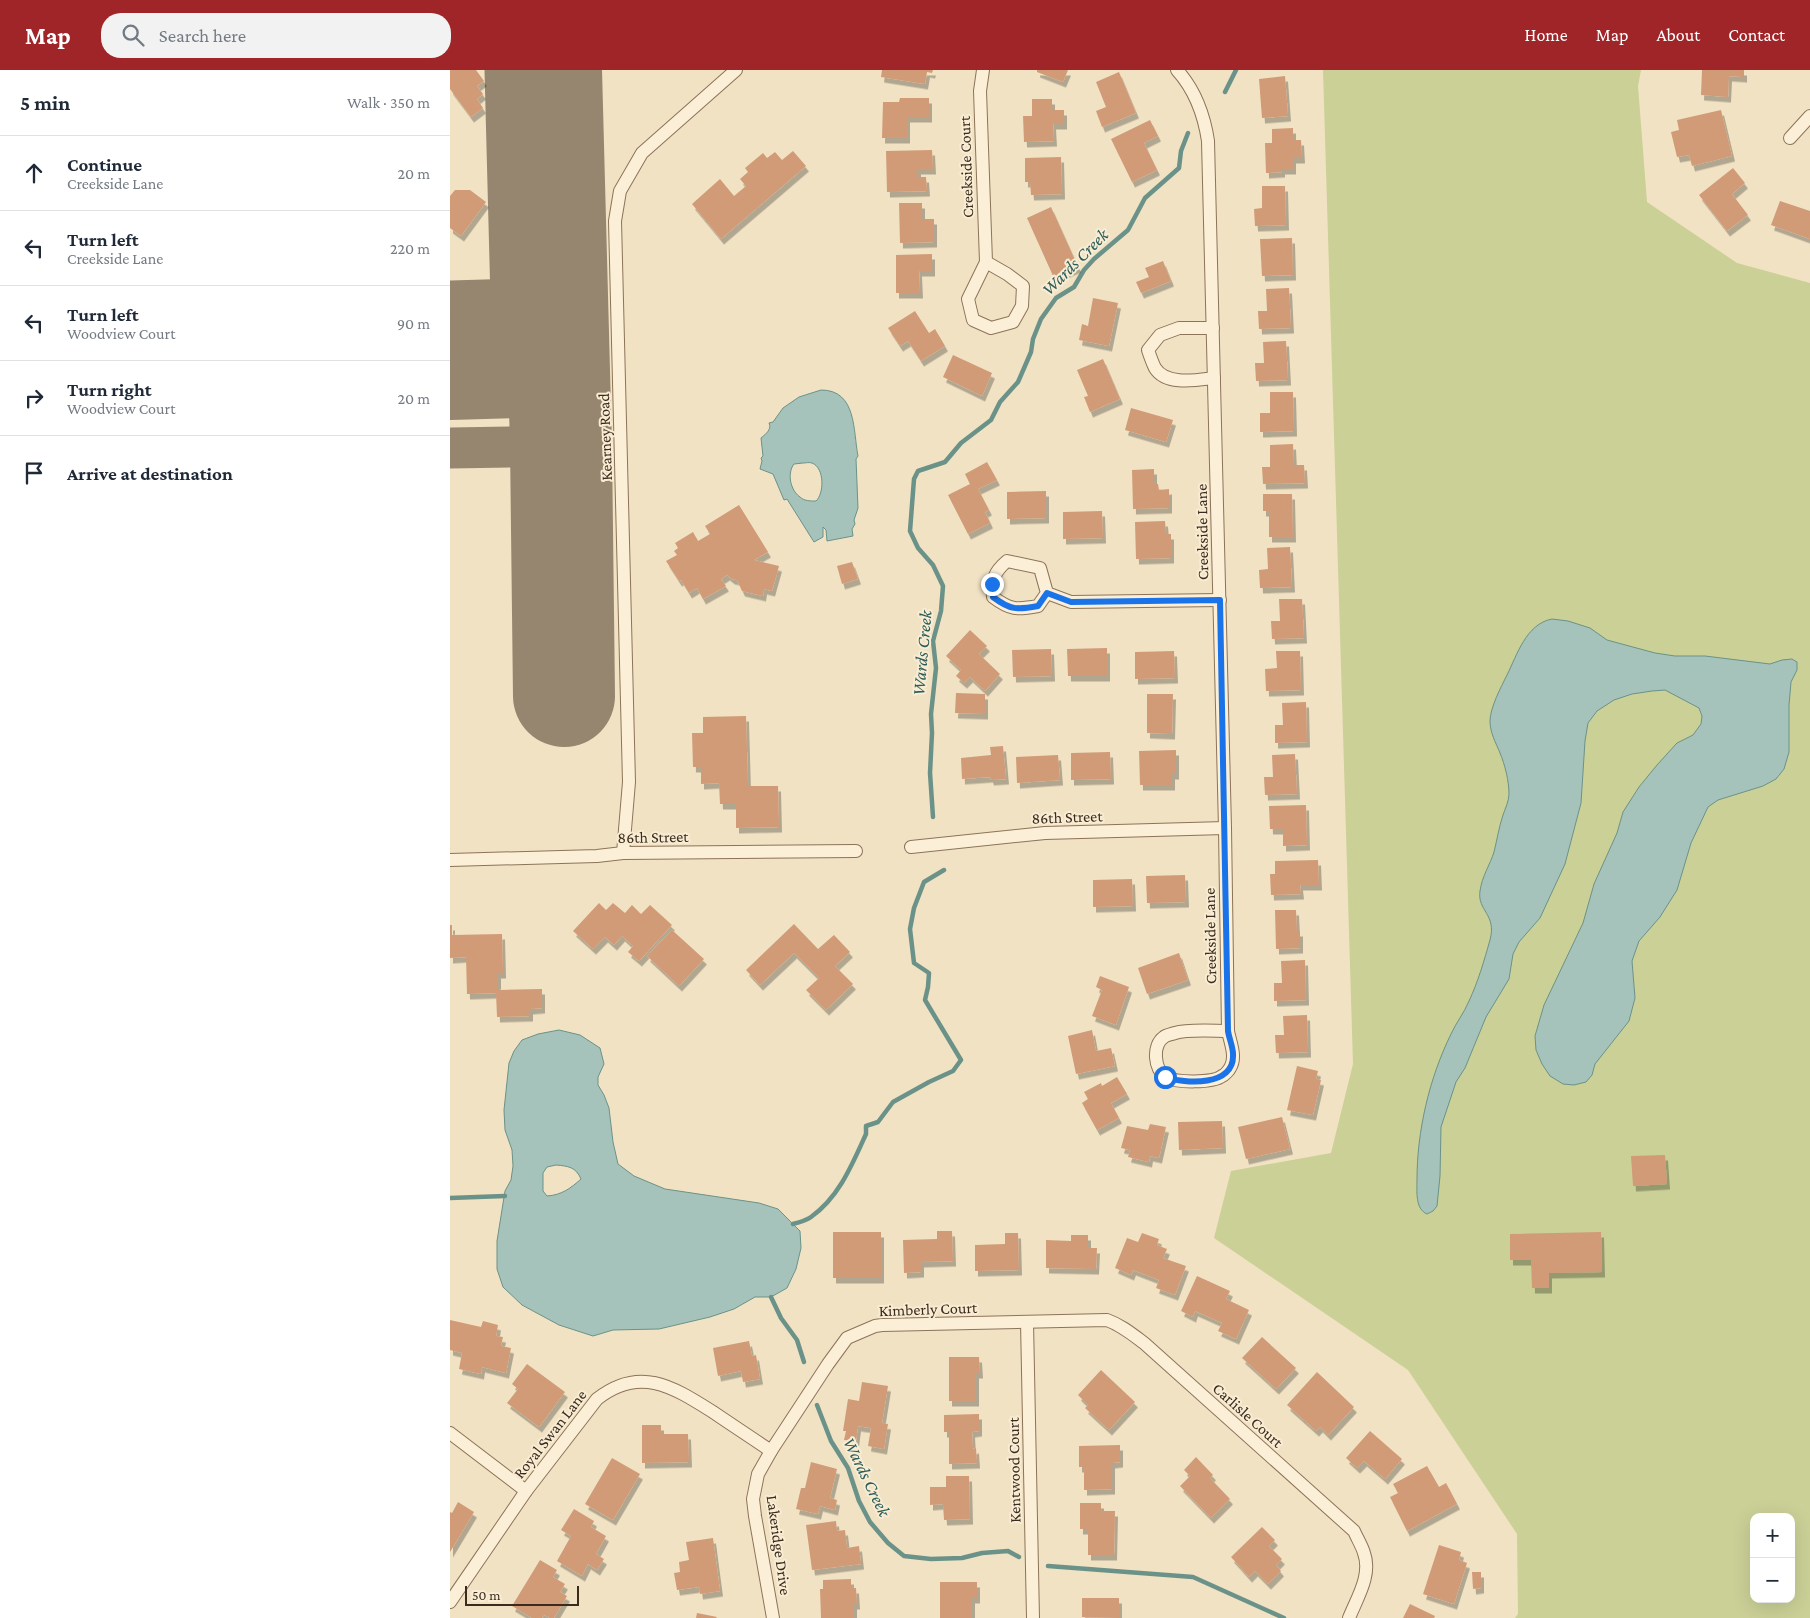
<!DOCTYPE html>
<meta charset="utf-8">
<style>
:root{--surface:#fff;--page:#f2f2f3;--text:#1f2937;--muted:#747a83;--line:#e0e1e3;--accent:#9f2528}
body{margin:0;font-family:"Crimson Pro",serif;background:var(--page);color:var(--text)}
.controls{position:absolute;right:15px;bottom:15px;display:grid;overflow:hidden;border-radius:10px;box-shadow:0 5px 20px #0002}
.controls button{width:45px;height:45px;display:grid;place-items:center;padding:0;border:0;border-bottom:1px solid var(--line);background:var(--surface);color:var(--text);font:25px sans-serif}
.scale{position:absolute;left:15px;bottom:12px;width:114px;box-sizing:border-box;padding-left:5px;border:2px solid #3b2b1e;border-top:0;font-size:14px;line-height:18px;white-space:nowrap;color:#3b2b1e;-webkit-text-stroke:4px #f8ecd3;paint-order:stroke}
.stop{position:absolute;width:15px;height:15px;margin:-11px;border:4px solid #1a73e8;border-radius:50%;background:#fff}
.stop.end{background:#1a73e8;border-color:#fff;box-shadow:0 1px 5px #0008}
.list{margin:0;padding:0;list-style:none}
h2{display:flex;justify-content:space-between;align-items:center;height:65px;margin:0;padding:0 20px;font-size:21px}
h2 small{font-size:16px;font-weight:400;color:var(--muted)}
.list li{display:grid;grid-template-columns:32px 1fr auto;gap:15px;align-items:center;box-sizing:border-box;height:75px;padding:0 20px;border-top:1px solid var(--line)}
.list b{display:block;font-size:19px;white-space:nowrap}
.list p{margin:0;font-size:16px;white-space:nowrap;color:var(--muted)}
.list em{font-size:16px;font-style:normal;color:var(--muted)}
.icon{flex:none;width:28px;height:28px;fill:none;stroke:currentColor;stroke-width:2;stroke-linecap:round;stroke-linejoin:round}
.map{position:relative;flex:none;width:1360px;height:1548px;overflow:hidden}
header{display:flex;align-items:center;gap:30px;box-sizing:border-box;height:70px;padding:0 25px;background:var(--accent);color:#fff}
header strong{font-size:24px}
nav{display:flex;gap:28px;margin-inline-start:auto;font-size:18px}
.search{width:350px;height:45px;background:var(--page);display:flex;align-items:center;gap:12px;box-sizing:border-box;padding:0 18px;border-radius:20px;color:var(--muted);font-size:19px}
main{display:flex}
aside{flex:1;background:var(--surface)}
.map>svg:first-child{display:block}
.green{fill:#cad096;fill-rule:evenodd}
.water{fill:#a5c3ba;stroke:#6b9288;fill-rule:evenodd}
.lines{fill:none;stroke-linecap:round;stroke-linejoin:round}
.stream{stroke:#6b9288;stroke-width:4.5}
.taxiway{stroke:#968670;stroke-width:41}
.runway{stroke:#968670;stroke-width:102}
.building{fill:#d19b77;filter:url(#shadow)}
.street-casing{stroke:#8c7359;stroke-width:14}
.street{stroke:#fbefd7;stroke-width:12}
.route{stroke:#1a73e8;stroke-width:6}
.labels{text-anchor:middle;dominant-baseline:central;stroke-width:4;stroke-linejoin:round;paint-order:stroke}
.street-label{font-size:16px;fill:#3b2b1e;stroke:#f8ecd3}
.water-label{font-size:18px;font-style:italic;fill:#2c5c58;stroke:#f8ecd3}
</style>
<header>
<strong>Map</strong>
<div class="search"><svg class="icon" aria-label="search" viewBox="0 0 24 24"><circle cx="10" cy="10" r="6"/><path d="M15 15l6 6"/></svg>Search here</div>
<nav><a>Home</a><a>Map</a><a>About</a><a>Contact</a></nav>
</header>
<main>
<aside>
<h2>5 min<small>Walk · 350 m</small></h2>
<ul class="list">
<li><svg class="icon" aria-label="ahead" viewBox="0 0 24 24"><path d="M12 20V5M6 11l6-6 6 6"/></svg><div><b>Continue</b><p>Creekside Lane</p></div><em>20 m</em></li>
<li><svg class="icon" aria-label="left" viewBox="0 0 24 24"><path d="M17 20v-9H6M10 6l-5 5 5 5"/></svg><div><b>Turn left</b><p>Creekside Lane</p></div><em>220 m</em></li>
<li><svg class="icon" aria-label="left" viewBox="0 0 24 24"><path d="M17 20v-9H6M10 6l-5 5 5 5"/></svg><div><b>Turn left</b><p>Woodview Court</p></div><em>90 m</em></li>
<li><svg class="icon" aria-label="right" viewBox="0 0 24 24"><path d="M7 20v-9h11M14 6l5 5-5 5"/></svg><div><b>Turn right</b><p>Woodview Court</p></div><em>20 m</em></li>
<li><svg class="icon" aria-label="arrive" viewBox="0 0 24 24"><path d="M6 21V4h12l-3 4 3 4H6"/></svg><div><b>Arrive at destination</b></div></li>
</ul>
</aside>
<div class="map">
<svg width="1360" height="1548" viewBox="0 0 1360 1548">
<defs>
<filter id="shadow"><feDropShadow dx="3" dy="5.5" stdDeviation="0" flood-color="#0004"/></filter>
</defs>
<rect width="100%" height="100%" fill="#f1e2c3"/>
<path class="green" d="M 873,0 L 1191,0 L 1188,16 L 1197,132 L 1287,193 L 1360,213 L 1360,1548 L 1065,1548 L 1068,1544 L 1067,1464 L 958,1300 L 764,1168 L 781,1101 L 881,1083 L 903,994 ZM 1304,1447 L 1341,1447 L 1341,1529 L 1304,1529 Z"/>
<g class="water">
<path d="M 371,320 C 407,320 403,361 408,386 L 406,389 L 408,438 L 404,450 L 405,454 L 402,459 L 403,466 L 377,471 L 376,460 L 373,457 L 373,467 L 364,472 L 337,429 L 334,430 L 323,404 L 310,399 L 312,391 L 311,388 L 313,386 L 311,368 C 316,364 322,359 319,353 L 323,352 L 333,338 L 349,327 ZM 353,393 C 356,393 359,392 362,393 C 375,398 374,424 366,431 C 360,431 354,431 350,427 C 340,420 337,403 344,394 Z"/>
<path d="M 1102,549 L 1118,551 L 1140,558 L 1157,570 L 1205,583 L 1225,586 L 1255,586 L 1320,594 L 1332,590 L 1342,589 L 1347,592 L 1347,600 L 1341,612 L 1339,635 L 1339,682 L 1334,699 L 1326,709 L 1313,716 L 1268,730 L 1258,737 L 1241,773 L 1227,820 L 1210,847 L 1189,871 L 1182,891 L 1185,928 L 1179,951 L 1145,994 L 1142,1005 L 1136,1012 L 1124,1015 L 1113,1014 L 1100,1006 L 1092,994 L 1086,980 L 1085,966 L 1094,935 L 1133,853 L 1144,814 L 1167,763 L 1173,742 L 1189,717 L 1207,695 L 1227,673 L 1243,665 L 1251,654 L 1252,646 L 1249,638 L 1215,620 L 1202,621 L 1182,624 L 1164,630 L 1147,641 L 1138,653 L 1135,671 L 1131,733 L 1115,794 L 1090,848 L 1069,872 L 1063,884 L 1059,909 L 1036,947 L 1015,998 L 1006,1012 L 991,1057 L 990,1106 L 987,1136 L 983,1141 L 977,1144 C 965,1139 967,1121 967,1110 C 967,1061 979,1009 1001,964 C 1006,953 1014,943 1019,931 C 1028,912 1034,891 1040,870 C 1047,844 1027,841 1030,821 C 1032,806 1040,795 1044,782 C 1047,770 1049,757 1053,745 C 1055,739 1059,731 1059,724 C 1059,711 1055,695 1050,683 C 1046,673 1040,663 1040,651 C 1040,638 1051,617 1057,605 C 1067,585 1076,554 1102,549 Z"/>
<path d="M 109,960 L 130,965 L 150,978 L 154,994 L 148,1007 L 148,1015 L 154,1025 L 159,1038 L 163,1072 L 168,1094 L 184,1106 L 215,1119 L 309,1133 L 328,1139 L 350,1161 L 351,1178 L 346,1199 L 337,1218 L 321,1227 L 305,1227 L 284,1239 L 260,1247 L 209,1259 L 163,1260 L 143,1266 L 109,1255 L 72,1235 L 53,1217 L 47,1199 L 47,1171 L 55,1121 L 61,1110 L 63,1096 L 62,1080 L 55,1060 L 54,1040 L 59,993 L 64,981 L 72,970 L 88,964 ZM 106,1095 C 118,1096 126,1097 131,1109 C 121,1118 112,1125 97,1126 L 93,1121 L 93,1103 L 97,1097 Z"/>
</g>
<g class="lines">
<g class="stream">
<polyline points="775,22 786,0"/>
<polyline points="483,747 480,703 482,663 481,644 486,598 483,571 491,541 493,516 483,495 468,478 460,461 464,409 468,401 495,392 511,373 541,350 550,332 568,312 581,282 583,269 591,249 606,228 624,217 634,200 644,189 678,160 695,128 729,98 731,81 738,63"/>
<polyline points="0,1128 55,1126"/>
<path d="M 343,1154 C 349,1152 356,1151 361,1147 C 389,1127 402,1095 416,1064 L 416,1056 L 428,1052 L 443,1032 L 479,1012 L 503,1001 L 511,990 L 475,930 L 478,917 L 479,903 L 464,893 L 460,859 L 464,838 L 474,812 L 494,800"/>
<polyline points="321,1227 331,1248 347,1270 354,1292"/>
<polyline points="367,1335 381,1371 398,1398 409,1431 420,1452 438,1473 454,1486 481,1489 512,1488 532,1483 558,1481 569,1487"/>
<polyline points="598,1496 743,1507 834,1548"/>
</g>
<g class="taxiway">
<polyline points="55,0 61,230"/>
<polyline points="0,231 106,228"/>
<polyline points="0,378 111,376"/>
</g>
<g class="runway">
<polyline points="101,0 111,376 114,626"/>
<polyline points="0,299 108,296"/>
</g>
</g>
<g class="building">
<polygon points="0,0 26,0 34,11 27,16 33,24 27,29 33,38 21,47 0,19"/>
<polygon points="432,0 483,0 482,3 477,2 475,14 431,7"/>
<polygon points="587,0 618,0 613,12 587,2"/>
<polygon points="1252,0 1294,0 1294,7 1279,6 1278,27 1251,25"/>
<polygon points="669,2 686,43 652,57 646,41 656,37 646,12"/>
<polygon points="835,6 838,46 812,48 809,9"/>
<polygon points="450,28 479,28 479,47 457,47 457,68 432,68 433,32 449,32"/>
<polygon points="582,29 602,29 602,40 614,40 614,54 603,54 604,71 574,72 573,46 582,46"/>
<polygon points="1271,40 1282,86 1242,96 1239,85 1227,87 1221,62 1229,60 1227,50"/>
<polygon points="700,50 708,66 694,73 707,100 682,112 661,69"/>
<polygon points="843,58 843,70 851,70 852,88 843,88 843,99 832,99 832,102 816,103 815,73 822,73 822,59"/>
<polygon points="482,80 483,99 468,99 468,107 476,107 477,121 437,122 436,81"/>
<polygon points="343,81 356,96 271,169 242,134 270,109 284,126 296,116 290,109 298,102 295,98 313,83 317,88 325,82 332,90"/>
<polygon points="611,87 612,124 581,125 580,112 575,112 575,88"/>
<polygon points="1283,98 1295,113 1282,124 1298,145 1277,161 1249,125"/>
<polygon points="812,116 835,116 836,155 805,156 804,139 812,138"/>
<polygon points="5,120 20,120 36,132 11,166 0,158 0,126"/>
<polygon points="1330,131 1360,141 1360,169 1321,155"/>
<polygon points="449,133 472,133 472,149 484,149 484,172 450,173"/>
<polygon points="601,137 628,197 604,208 577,148"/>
<polygon points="842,168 843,205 812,206 810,169"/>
<polygon points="482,184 482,201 469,201 470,223 446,223 446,185"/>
<polygon points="713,191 721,211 691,223 686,212 699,207 695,198"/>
<polygon points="839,218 841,258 809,259 808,241 817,241 816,219"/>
<polygon points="643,228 668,233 659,276 629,270 632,254 638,256"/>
<polygon points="465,241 479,263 485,259 495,276 471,291 458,271 450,276 438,258"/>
<polygon points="836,271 838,310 806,311 805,293 814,293 813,272"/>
<polygon points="503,285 542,303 532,326 493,307"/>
<polygon points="653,289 670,329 640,342 634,327 638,326 627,300"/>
<polygon points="820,322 843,322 844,361 810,362 810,343 820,343"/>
<polygon points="681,338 723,350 716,372 675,360"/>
<polygon points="843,374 844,395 854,395 855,413 813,414 812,397 820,397 820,375"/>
<polygon points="537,392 547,410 528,419 539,440 535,442 540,453 518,464 498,425 520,414 515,404"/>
<polygon points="704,399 704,414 708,414 709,420 719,419 719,438 683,439 682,400"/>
<polygon points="596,421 596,448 557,449 557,422"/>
<polygon points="813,424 842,424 843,467 819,467 819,441 813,441"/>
<polygon points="289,435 318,482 304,490 329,496 322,521 314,519 313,526 292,521 287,510 282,509 277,505 271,509 276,516 253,529 247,518 239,523 231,510 229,511 216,491 227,485 224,481 228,478 225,473 243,462 248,471 260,464 255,456"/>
<polygon points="652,441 653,468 613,469 613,442"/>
<polygon points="715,451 716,464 721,464 721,488 686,489 685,452"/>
<polygon points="840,477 842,517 810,518 809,500 818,499 817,478"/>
<polygon points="402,492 408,509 392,514 387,496"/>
<polygon points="829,529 852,529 854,568 822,569 821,551 830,551"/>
<polygon points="520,560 537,576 529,584 550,604 535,621 520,607 514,613 506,606 511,600 496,586"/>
<polygon points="657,578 657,606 618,606 617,579"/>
<polygon points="601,579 602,606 563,607 562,580"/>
<polygon points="724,581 725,608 685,609 685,582"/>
<polygon points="826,581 850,581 851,620 816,621 815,599 827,598"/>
<polygon points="506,623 535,624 535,644 505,643"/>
<polygon points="697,624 723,624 722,664 697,663"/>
<polygon points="856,632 857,672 825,673 825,655 833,655 832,633"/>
<polygon points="296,646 298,716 328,716 329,757 286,758 286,734 270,734 269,713 251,714 251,697 243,697 242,663 253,663 253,647"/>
<polygon points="553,676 556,709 541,710 540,707 512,709 511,688 541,685 540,677"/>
<polygon points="726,680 726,704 722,704 722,715 690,715 689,681"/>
<polygon points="660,682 661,709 621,710 621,683"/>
<polygon points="845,684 847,724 815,725 814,707 823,707 822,685"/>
<polygon points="608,685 610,710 567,713 566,687"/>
<polygon points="856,735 857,775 833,776 833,759 820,759 819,736"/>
<polygon points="868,790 869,815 850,815 851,824 821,825 820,804 825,804 825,791"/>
<polygon points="735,805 736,832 697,833 696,806"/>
<polygon points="682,809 683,836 643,837 643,810"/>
<polygon points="149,833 156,840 163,833 175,843 182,835 191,844 200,835 222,855 189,891 178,882 183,876 172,866 164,875 155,867 143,879 123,861"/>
<polygon points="825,840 846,840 847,861 850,861 850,878 826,879"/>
<polygon points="344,854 368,879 384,865 400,882 385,896 403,914 376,940 356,920 369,908 344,883 310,915 296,900"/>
<polygon points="0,855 2,855 2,865 52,864 53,903 48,903 48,920 92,919 92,938 80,939 80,946 47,947 46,923 17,924 16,887 0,888"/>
<polygon points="222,860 254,889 229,916 197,886"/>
<polygon points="729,883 738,910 697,924 688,898"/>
<polygon points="855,890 856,930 824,931 824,913 832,913 831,891"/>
<polygon points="650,906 679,917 666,955 642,946 652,920 646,917"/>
<polygon points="857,945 858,982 826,983 825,965 834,965 833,946"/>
<polygon points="642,960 646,981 661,978 665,996 626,1004 618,966"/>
<polygon points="847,996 868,1001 866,1009 871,1010 863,1045 837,1040"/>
<polygon points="667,1007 677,1024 661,1033 669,1048 647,1060 632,1033 638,1029 634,1022 651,1013 652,1016"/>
<polygon points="832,1047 840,1079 796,1089 788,1057"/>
<polygon points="772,1051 773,1078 729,1080 728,1052"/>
<polygon points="700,1054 716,1057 709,1088 700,1086 699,1092 678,1087 680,1080 671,1078 677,1056 698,1060"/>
<polygon points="1215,1085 1217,1114 1183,1116 1181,1086"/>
<polygon points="487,1161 502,1161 503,1191 471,1192 471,1202 454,1203 453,1170 487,1169"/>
<rect x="383" y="1162" width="48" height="46"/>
<polygon points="1151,1162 1152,1202 1099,1203 1099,1218 1082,1218 1081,1190 1060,1190 1060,1164"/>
<polygon points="555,1163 568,1163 569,1200 525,1201 525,1175 555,1174"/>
<polygon points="692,1163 709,1169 707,1175 717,1179 713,1188 736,1196 725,1225 706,1218 709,1210 683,1200 681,1205 665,1198 677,1168 688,1172"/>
<polygon points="621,1165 638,1165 638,1178 647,1178 646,1199 596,1198 596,1170 621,1171"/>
<polygon points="747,1206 780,1221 776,1229 799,1240 786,1269 768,1261 772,1253 745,1241 743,1247 731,1241"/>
<polygon points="0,1250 31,1257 33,1251 48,1255 46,1266 53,1267 51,1276 61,1278 56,1303 32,1297 31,1304 9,1299 12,1283 0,1280"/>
<polygon points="812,1267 846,1298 826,1319 792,1288"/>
<polygon points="299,1271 302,1286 306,1285 310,1309 293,1312 291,1301 268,1306 263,1278"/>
<polygon points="499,1287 529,1287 530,1303 526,1303 526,1331 499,1331"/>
<polygon points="77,1294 115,1322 89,1357 57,1333 68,1319 62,1314"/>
<polygon points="651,1300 685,1332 659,1360 635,1338 638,1335 628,1325"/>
<polygon points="867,1302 904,1337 878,1365 870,1357 866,1361 837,1335"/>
<polygon points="412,1312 438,1316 432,1353 438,1354 434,1379 418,1376 421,1358 408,1356 406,1371 394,1370 396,1361 393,1361 398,1329 409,1331"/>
<polygon points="529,1344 529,1361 522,1362 523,1379 526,1378 527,1393 499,1394 499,1362 494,1362 494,1345"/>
<polygon points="192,1355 211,1355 211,1364 238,1364 239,1392 192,1393"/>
<polygon points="920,1361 952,1389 935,1409 914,1391 907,1398 896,1388"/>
<polygon points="670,1375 670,1392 662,1393 662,1419 634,1420 634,1397 629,1397 629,1376"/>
<polygon points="746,1387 763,1405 760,1408 780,1429 761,1448 730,1416 740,1406 734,1400"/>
<polygon points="162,1388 190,1404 163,1450 135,1434"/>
<polygon points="361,1392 387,1399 380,1428 387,1430 385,1440 370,1436 368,1444 346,1439 351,1418 355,1418"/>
<polygon points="977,1396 989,1417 996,1413 1007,1434 957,1461 940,1427 948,1423 943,1414"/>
<polygon points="496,1406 519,1406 520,1449 494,1450 493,1434 480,1435 480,1417 496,1417"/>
<polygon points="8,1432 24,1442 0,1482 0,1442 2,1443"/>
<polygon points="630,1433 651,1433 651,1441 665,1441 664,1485 638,1485 638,1459 630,1459"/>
<polygon points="124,1439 144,1451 141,1457 156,1466 146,1484 154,1489 147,1500 138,1494 132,1506 107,1491 121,1466 111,1460"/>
<polygon points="386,1451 387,1461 395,1460 397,1478 409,1476 411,1494 362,1500 356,1455"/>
<polygon points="812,1457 825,1470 819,1476 832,1489 826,1495 831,1501 818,1514 805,1501 799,1507 781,1487"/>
<polygon points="263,1468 270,1521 250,1524 249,1517 227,1520 224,1503 230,1502 229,1492 239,1490 236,1472"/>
<polygon points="989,1475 1011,1482 1009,1490 1017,1493 1004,1534 973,1524"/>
<polygon points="90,1490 107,1500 103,1507 115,1514 110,1522 117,1526 104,1548 100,1548 94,1545 92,1548 82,1548 62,1536"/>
<polygon points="1022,1502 1031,1502 1031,1518 1023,1519"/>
<polygon points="401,1509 401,1518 406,1518 407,1534 404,1534 404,1548 371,1548 370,1519 373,1519 373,1510"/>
<polygon points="490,1512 527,1512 527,1528 522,1528 522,1548 490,1548"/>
<polygon points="632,1528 669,1528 669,1548 632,1547"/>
<polygon points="960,1534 985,1546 984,1548 953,1548"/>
<polygon points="247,1543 267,1547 266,1548 246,1548"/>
</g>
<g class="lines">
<defs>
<g id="street">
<polyline points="533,0 530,21 536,192 518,229 523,250 541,258 563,252 572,236 573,216 557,204 536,192"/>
<path d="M 727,0 C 745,20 754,44 758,71 L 775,758 L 778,961 C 780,972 787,987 780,998 C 779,1000 775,1005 772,1006 C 763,1013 726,1013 716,1007 C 704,1000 702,975 714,967 C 716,965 722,964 725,963 C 738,959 764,961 778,961"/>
<polyline points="1340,68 1360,46"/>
<path d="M 763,258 L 729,258 L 710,265 L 698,280 C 700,286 702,292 705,298 C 716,316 747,310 764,308"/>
<path d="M 597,523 L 588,536 C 567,540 560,540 543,527 C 542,509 544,502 557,491 L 590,498 L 597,523 L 621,532 L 770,530"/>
<polyline points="461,777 595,763 775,758"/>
<polyline points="173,783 179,712 165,151 170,121 192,83 286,0"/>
<polyline points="0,790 147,786 173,783 406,781"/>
<polyline points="577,1252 583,1548"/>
<polyline points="0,1363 76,1421"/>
<path d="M 0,1532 L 76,1421 L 147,1329 C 190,1295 223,1317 263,1342 C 282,1355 302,1368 321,1381"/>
<path d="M 323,1548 L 305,1446 L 303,1429 L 308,1404 L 321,1381 L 378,1294 L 397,1268 L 425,1256 L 432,1255 L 657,1250 C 671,1255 682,1264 694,1273 L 904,1461 C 907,1468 912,1476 914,1483 C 922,1505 907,1528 899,1548"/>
</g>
</defs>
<use href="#street" class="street-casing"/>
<use href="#street" class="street"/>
</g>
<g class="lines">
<path class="route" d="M 542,514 L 543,527 C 560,540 567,540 588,536 L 597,523 L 621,532 L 770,530 L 778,961 C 779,968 783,977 783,984 C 785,1017 735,1014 715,1007"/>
</g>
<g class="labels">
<g class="street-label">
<text transform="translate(516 97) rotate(-92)">Creekside Court</text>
<text transform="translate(155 367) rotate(-92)">Kearney Road</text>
<text transform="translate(752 462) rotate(-91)">Creekside Lane</text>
<text transform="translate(617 747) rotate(-2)">86th Street</text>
<text transform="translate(203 767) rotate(-1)">86th Street</text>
<text transform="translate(760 866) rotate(-91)">Creekside Lane</text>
<text transform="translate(478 1239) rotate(-2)">Kimberly Court</text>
<text transform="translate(798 1345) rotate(42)">Carlisle Court</text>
<text transform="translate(100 1364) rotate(-52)">Royal Swan Lane</text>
<text transform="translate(564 1400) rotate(-91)">Kentwood Court</text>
<text transform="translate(329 1475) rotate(82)">Lakeridge Drive</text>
</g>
<g class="water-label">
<text transform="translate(625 192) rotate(-45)">Wards Creek</text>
<text transform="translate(472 583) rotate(-85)">Wards Creek</text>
<text transform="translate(417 1407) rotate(64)">Wards Creek</text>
</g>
</g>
</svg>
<div class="controls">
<button>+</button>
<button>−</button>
</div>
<div class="scale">50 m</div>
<div class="stop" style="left:715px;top:1007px"></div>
<div class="stop end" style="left:542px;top:514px"></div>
</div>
</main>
